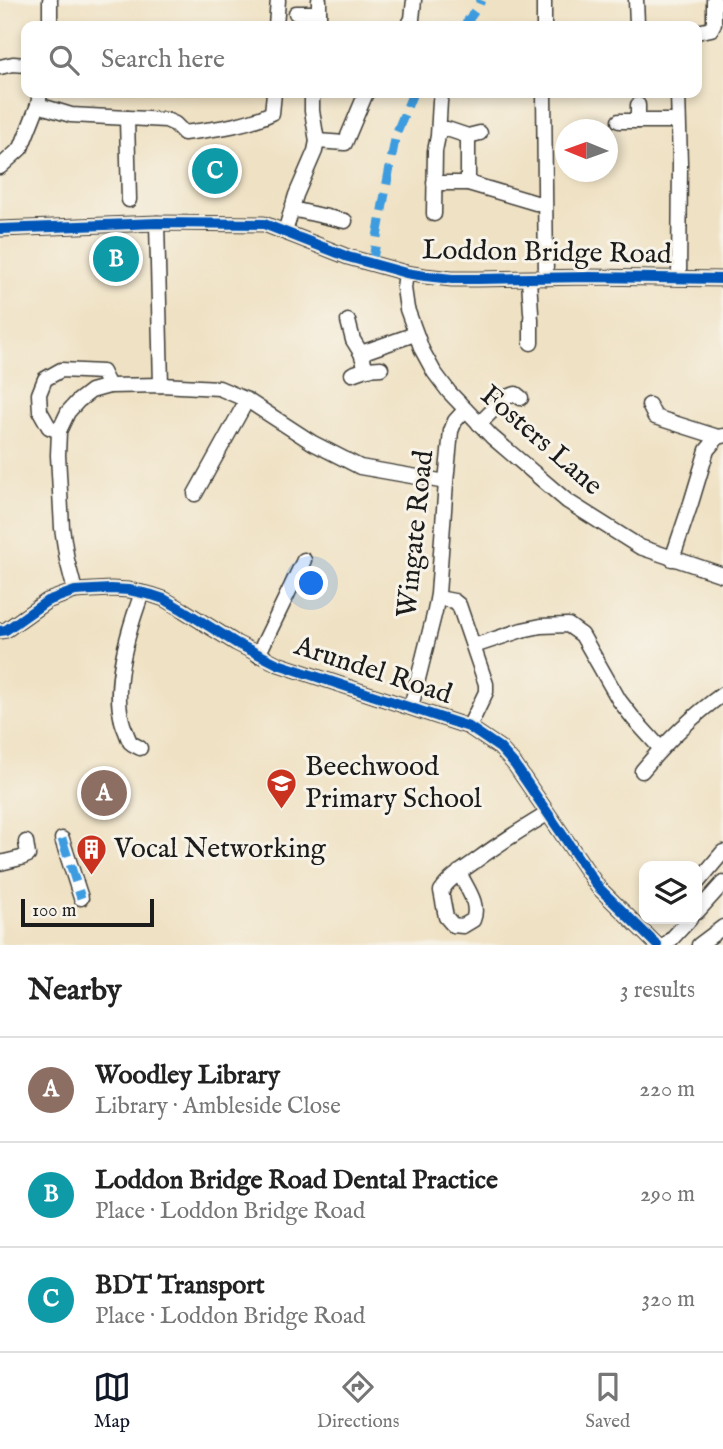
<!DOCTYPE html>
<meta charset="utf-8">
<style>
:root{--surface:#fff;--page:#f2f2f2;--text:#222;--muted:#767676;--line:#e0e0e0;--accent:#111827}
body{margin:0;font-family:"IM FELL English",serif;background:var(--page);color:var(--text)}
.controls{position:absolute;right:21px;bottom:21px;display:grid;overflow:hidden;border-radius:14px;box-shadow:0 4px 10px #0003}
.controls button{width:63px;height:63px;display:grid;place-items:center;padding:0;border:0;border-bottom:2px solid var(--line);background:var(--surface);color:var(--text);font:35px sans-serif}
.compass{position:absolute;left:555px;top:119px;width:63px;height:63px;border-radius:50%;background:var(--surface);box-shadow:0 4px 10px #0003;rotate:271deg}
.scale{position:absolute;left:21px;bottom:18px;width:133px;box-sizing:border-box;padding-left:7px;border:4px solid #1c1c1c;border-top:0;font-size:19px;line-height:24px;white-space:nowrap;color:#1c1c1c;-webkit-text-stroke:5px #f7f3e8;paint-order:stroke}
.you{position:absolute;left:312px;top:584px;width:24px;height:24px;margin:-18px;border:5px solid #fff;border-radius:50%;background:#1a73e8;box-shadow:0 0 0 10px #1a73e833}
.badge{display:grid;place-items:center;width:46px;height:46px;border-radius:50%;background:var(--accent);color:#fff;font-size:23px;font-weight:700}
.pin{position:absolute;translate:-50% -50%;border:4px solid #fff;box-shadow:0 2px 7px #0006}
.list{margin:0;padding:0;list-style:none}
h2{display:flex;justify-content:space-between;align-items:center;height:91px;margin:0;padding:0 28px;font-size:30px}
h2 small{font-size:23px;font-weight:400;color:var(--muted)}
.list li{display:grid;grid-template-columns:46px 1fr auto;gap:21px;align-items:center;box-sizing:border-box;height:105px;padding:0 28px;border-top:2px solid var(--line)}
.list b{display:block;font-size:26px;white-space:nowrap}
.list p{margin:0;font-size:23px;white-space:nowrap;color:var(--muted)}
.list em{font-size:23px;font-style:normal;color:var(--muted)}
.icon{flex:none;width:38px;height:38px;fill:none;stroke:currentColor;stroke-width:2;stroke-linecap:round;stroke-linejoin:round}
.map{position:relative;flex:none;width:723px;height:945px;overflow:hidden}
.search{position:absolute;background:var(--surface);box-shadow:0 4px 10px #0003;left:21px;right:21px;top:21px;height:77px;display:flex;align-items:center;gap:18px;box-sizing:border-box;padding:0 24px;border-radius:14px;color:var(--muted);font-size:26px}
.sheet{height:406px;background:var(--surface)}
nav{display:flex;justify-content:space-around;align-items:center;box-sizing:border-box;height:98px;border-top:2px solid var(--line);background:var(--surface);font-size:19px;color:var(--muted)}
nav a{display:grid;justify-items:center;gap:4px}
nav .on{color:var(--accent)}
.map>svg:first-child{display:block}
.lines{fill:none;stroke-linecap:round;stroke-linejoin:round}
.minor-casing{stroke:#3c3a35;stroke-width:17}
.minor{stroke:#fff;stroke-width:14}
.quiet{stroke:#3c9bdf;stroke-width:9;stroke-dasharray:18 9;stroke-linecap:butt}
.cycleway-casing{stroke:#f7f3e8;stroke-width:15}
.cycleway{stroke:#0057b8;stroke-width:10}
.labels{text-anchor:middle;dominant-baseline:central;stroke-width:6;stroke-linejoin:round;paint-order:stroke}
.street-label{font-size:28px;fill:#1c1c1c;stroke:#f7f3e8}
.poi-label{font-size:28px;fill:#1c1c1c;stroke:#f7f3e8;text-anchor:start}
</style>
<div class="map">
<svg width="723" height="945" viewBox="0 0 723 945">
<rect width="100%" height="100%" fill="#f7f3e8"/>
<filter id="ink" filterUnits="userSpaceOnUse"><feTurbulence type="fractalNoise" baseFrequency=".0143" numOctaves="2"/><feDisplacementMap in="SourceGraphic" scale="14" xChannelSelector="R" yChannelSelector="G"/><feConvolveMatrix kernelMatrix="1 2 1 2 8 2 1 2 1" color-interpolation-filters="sRGB"/></filter>
<filter id="wash" filterUnits="userSpaceOnUse"><feTurbulence type="fractalNoise" baseFrequency=".00686" numOctaves="4" result="noise"/><feDisplacementMap in="SourceGraphic" scale="28" xChannelSelector="R" yChannelSelector="G"/><feGaussianBlur stdDeviation="1.57" result="paint"/><feColorMatrix in="noise" values="0 0 0 0 0 0 0 0 0 0 0 0 0 0 0 0 0 1.4 0 .05"/><feComposite in="paint" operator="in"/></filter>
<g filter="url(#wash)">
<rect width="100%" height="100%" fill="#efe1c3"/>
</g>
<g filter="url(#ink)">
<g class="lines">
<defs>
<g id="minor">
<polyline points="50,0 50,26"/>
<polyline points="544,0 544,26"/>
<polyline points="636,0 637,23 639,26"/>
<polyline points="296,13 319,13"/>
<polyline points="276,26 278,0"/>
<polyline points="319,26 319,0"/>
<polyline points="408,26 412,19 414,0"/>
<polyline points="697,32 711,29 714,23 714,0"/>
<polyline points="0,67 13,64 26,65"/>
<polyline points="544,93 546,278"/>
<polyline points="678,93 680,164 679,278"/>
<path d="M 38,105 L 71,115 L 166,120 L 175,124 L 184,133 C 214,129 244,126 272,113 L 274,93"/>
<polyline points="638,105 638,121"/>
<polyline points="127,118 129,200"/>
<polyline points="619,121 678,121"/>
<polyline points="447,129 468,136 480,133"/>
<polyline points="317,141 345,143 366,93"/>
<polyline points="0,167 21,148 38,105 40,93"/>
<polyline points="434,183 468,183 536,203 544,203"/>
<polyline points="468,183 468,136"/>
<polyline points="292,209 345,221"/>
<polyline points="434,214 435,151 438,136 440,101 442,93"/>
<polyline points="157,223 161,385"/>
<polyline points="0,229 157,223 264,224 348,257 406,273 425,276 452,279 478,279 590,277 723,279"/>
<polyline points="285,232 296,195 315,151 317,141 312,111 312,93"/>
<polyline points="406,273 404,288 407,309 422,350 434,372 449,392 492,437 567,501 640,547 723,575"/>
<polyline points="529,279 531,313"/>
<polyline points="531,318 531,343"/>
<polyline points="348,321 353,340 361,353 366,369"/>
<polyline points="361,353 415,334"/>
<polyline points="352,374 366,369 381,368"/>
<polyline points="649,405 655,417 718,437"/>
<polyline points="479,424 506,397 516,394 521,398"/>
<polyline points="59,431 49,427 40,411 39,394 45,379 61,370 102,372 109,386"/>
<polyline points="195,494 247,400"/>
<polyline points="672,559 691,503 707,450 718,437 723,436"/>
<polyline points="75,591 67,560 62,528 58,455 59,431 68,412 78,401 91,391 109,386 161,385 219,388 247,400 313,443 360,467 446,482"/>
<polyline points="438,598 454,601 459,605 486,684 486,692 469,727"/>
<polyline points="0,631 6,630 47,601 75,591 111,589 129,590 152,595 164,599 183,610 236,643 278,664 469,727 500,748 515,765 598,887 657,945"/>
<polyline points="474,646 522,630 541,626 568,625 582,635 619,700 633,718 661,749"/>
<polyline points="258,655 304,560"/>
<polyline points="411,707 435,611 438,594 446,482 451,431 455,421 465,410"/>
<path d="M 140,748 C 137,746 133,745 130,742 C 130,742 126,733 126,732 C 108,694 128,631 142,593"/>
<path d="M 642,771 C 666,742 692,716 723,694"/>
<polyline points="62,839 81,898"/>
<polyline points="0,863 21,858 28,855 26,842"/>
<path d="M 459,872 C 466,888 480,903 473,920 L 463,926 L 453,925 L 446,917 L 441,891 C 449,879 461,871 474,862 C 497,845 522,829 547,814"/>
<polyline points="697,883 723,852"/>
<polyline points="697,912 723,883"/>
<polyline points="666,945 690,919"/>
<polyline points="699,945 723,927"/>
</g>
</defs>
<use href="#minor" class="minor-casing"/>
<use href="#minor" class="minor"/>
<g class="quiet">
<polyline points="464,26 479,5 481,0"/>
<polyline points="372,264 396,134 413,93"/>
<polyline points="62,839 81,898"/>
</g>
<defs>
<g id="cycleway">
<polyline points="0,229 157,223 264,224 348,257 406,273 425,276 452,279 478,279 590,277 723,279"/>
<polyline points="0,631 6,630 47,601 75,591 111,589 129,590 152,595 164,599 183,610 236,643 278,664 469,727 500,748 515,765 598,887 657,945"/>
</g>
</defs>
<use href="#cycleway" class="cycleway-casing"/>
<use href="#cycleway" class="cycleway"/>
</g>
</g>
<defs>
<symbol id="school-pin" viewBox="-11 -11 22 30"><path d="M0 17L-7.5 6A9.5 9.5 0 1 1 7.5 6Z" fill="#c8321e" stroke="#f7f3e8"/><path d="M0-5L7-2L0 1L-7-2ZM-4 1L0 2.5L4 1V4Q0 6-4 4Z" fill="#fff"/></symbol>
<symbol id="building-pin" viewBox="-11 -11 22 30"><path d="M0 17L-7.5 6A9.5 9.5 0 1 1 7.5 6Z" fill="#c8321e" stroke="#f7f3e8"/><path d="M-4-6H4V6H1V3H-1V6H-4ZM-2.5-4.3h1.7v1.8h-1.7ZM.8-4.3h1.7v1.8H.8ZM-2.5-1h1.7V.8h-1.7ZM.8-1h1.7V.8H.8Z" fill="#fff"/></symbol>
</defs>
<g fill-rule="evenodd">
<use href="#school-pin" x="264" y="766" width="35" height="47"/>
<use href="#building-pin" x="74" y="832" width="35" height="47"/>
</g>
<g class="labels">
<g class="street-label">
<text transform="translate(547 253) rotate(1)">Loddon Bridge Road</text>
<text transform="translate(541 441) rotate(41)">Fosters Lane</text>
<text transform="translate(416 534) rotate(-84)">Wingate Road</text>
<text transform="translate(373 671) rotate(18)">Arundel Road</text>
</g>
<g class="poi-label">
<text x="305" y="767">Beechwood<tspan x="305" dy="32">Primary School</tspan></text>
<text x="114" y="849">Vocal Networking</text>
</g>
</g>
</svg>
<div class="controls">
<button><svg class="icon" aria-label="layers" viewBox="0 0 24 24"><path d="M12 4l9 5-9 5-9-5zM3 14l9 5 9-5"/></svg></button>
</div>
<svg class="compass" viewBox="-18 -18 36 36"><path d="M0-13l5 13h-10z" fill="#e53935"/><path d="M0 13l5-13h-10z" fill="#767676"/></svg>
<div class="scale">100 m</div>
<div class="you"></div>
<div class="pin badge" style="left:104px;top:793px;background:#8d6e63">A</div>
<div class="pin badge" style="left:116px;top:259px;background:#0f9aa8">B</div>
<div class="pin badge" style="left:215px;top:171px;background:#0f9aa8">C</div>
<div class="search"><svg class="icon" aria-label="search" viewBox="0 0 24 24"><circle cx="10" cy="10" r="6"/><path d="M15 15l6 6"/></svg>Search here</div>
</div>
<section class="sheet">
<h2>Nearby<small>3 results</small></h2>
<ul class="list">
<li><span class="badge" style="background:#8d6e63">A</span><div><b>Woodley Library</b><p>Library · Ambleside Close</p></div><em>220 m</em></li>
<li><span class="badge" style="background:#0f9aa8">B</span><div><b>Loddon Bridge Road Dental Practice</b><p>Place · Loddon Bridge Road</p></div><em>290 m</em></li>
<li><span class="badge" style="background:#0f9aa8">C</span><div><b>BDT Transport</b><p>Place · Loddon Bridge Road</p></div><em>320 m</em></li>
</ul>
</section>
<nav>
<a class="on"><svg class="icon" aria-label="map" viewBox="0 0 24 24"><path d="M3 6l6-2 6 2 6-2v14l-6 2-6-2-6 2zM9 4v14M15 6v14"/></svg>Map</a>
<a><svg class="icon" aria-label="directions" viewBox="0 0 24 24"><path d="M12 3l9 9-9 9-9-9zM9 14v-3h6M13 9l2 2-2 2"/></svg>Directions</a>
<a><svg class="icon" aria-label="saved" viewBox="0 0 24 24"><path d="M7 4h10v16l-5-4-5 4z"/></svg>Saved</a>
</nav>
